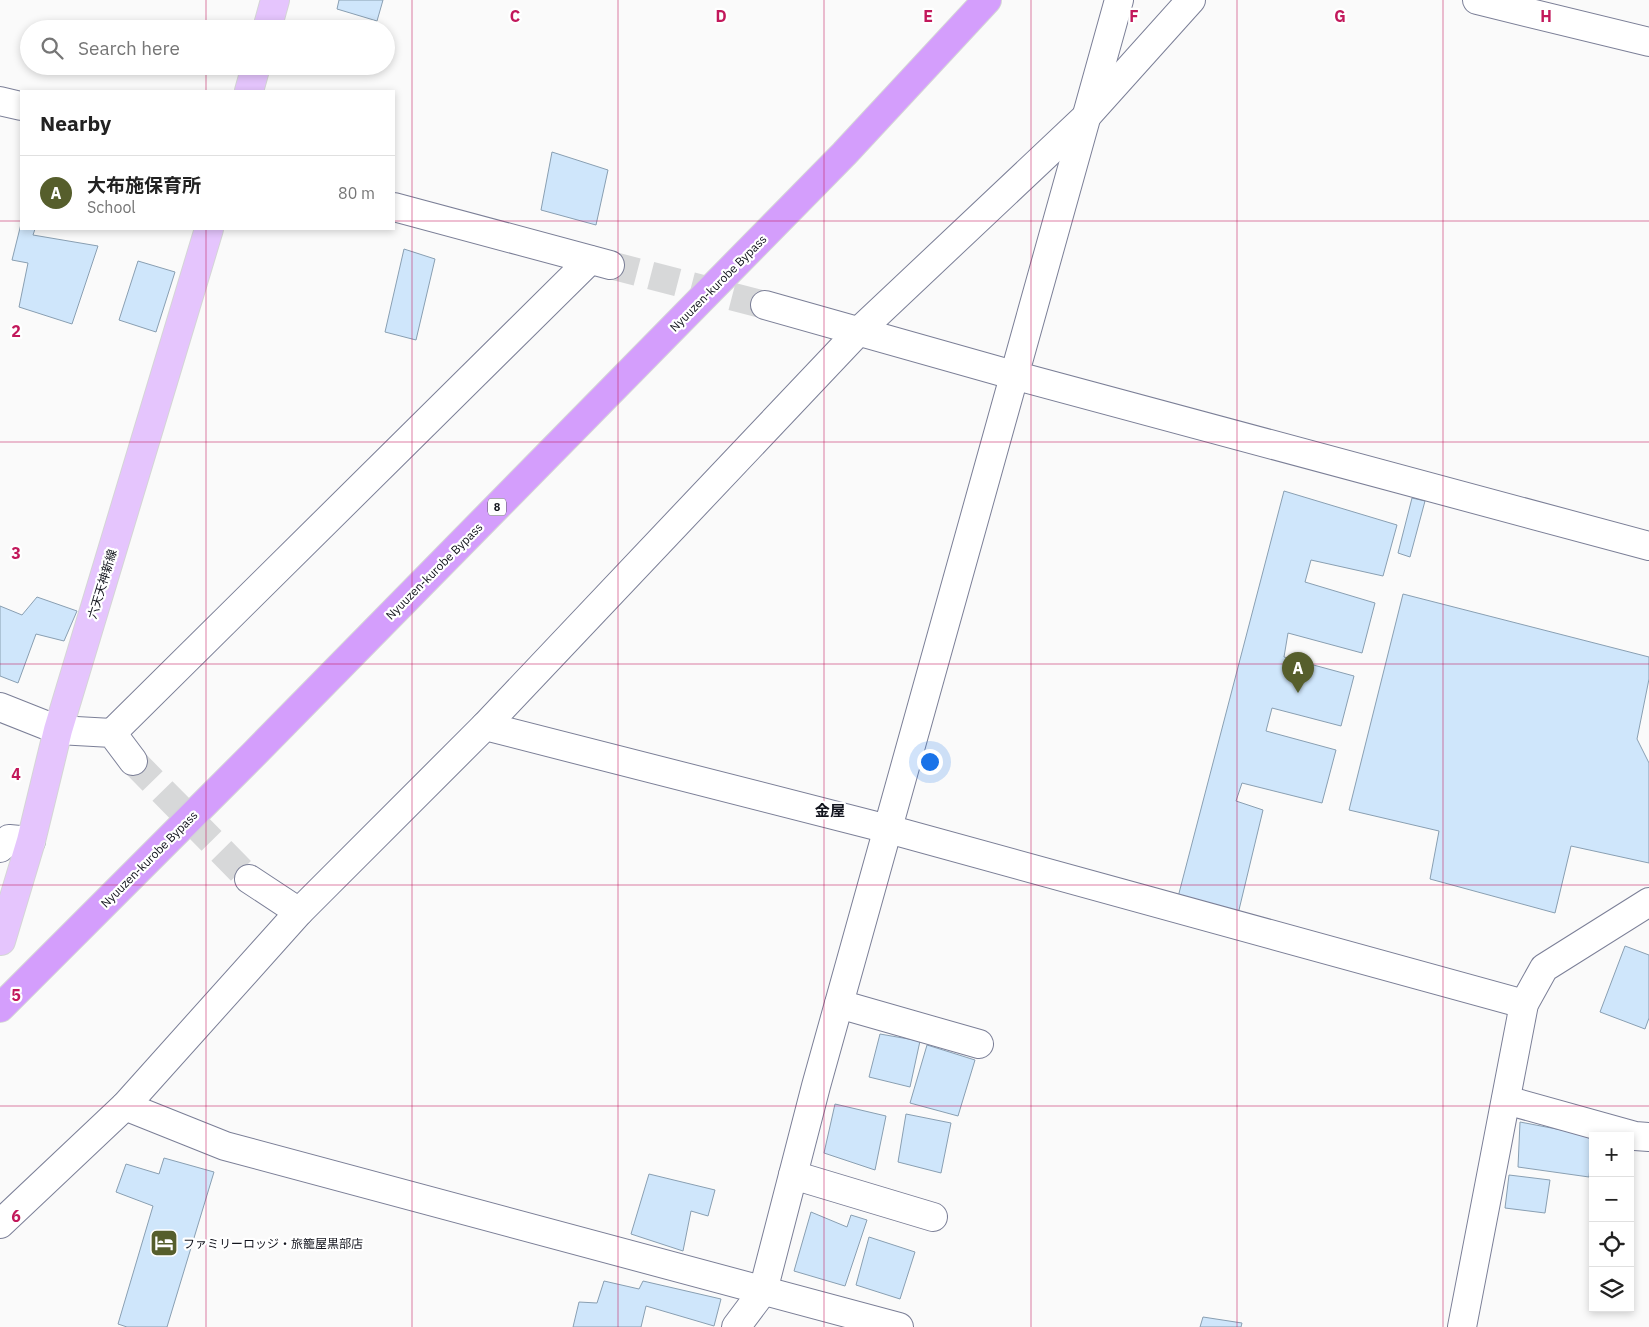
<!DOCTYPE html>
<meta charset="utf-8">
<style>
:root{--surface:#fff;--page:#f2f2f2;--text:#222;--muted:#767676;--line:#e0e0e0;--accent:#565e2c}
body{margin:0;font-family:"IBM Plex Sans","Noto Sans JP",sans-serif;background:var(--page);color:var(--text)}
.controls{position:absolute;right:15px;bottom:15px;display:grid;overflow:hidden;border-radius:0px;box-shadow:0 2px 8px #0003}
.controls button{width:45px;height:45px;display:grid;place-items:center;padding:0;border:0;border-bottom:1px solid var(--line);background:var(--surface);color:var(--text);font:25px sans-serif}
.you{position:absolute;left:929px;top:761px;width:18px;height:18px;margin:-12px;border:4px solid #fff;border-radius:50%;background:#1a73e8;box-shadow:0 0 0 8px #1a73e833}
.badge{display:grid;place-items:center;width:32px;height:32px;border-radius:50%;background:var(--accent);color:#fff;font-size:16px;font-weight:700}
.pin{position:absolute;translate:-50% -41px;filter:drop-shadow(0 1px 2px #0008)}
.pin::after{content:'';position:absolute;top:26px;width:18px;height:15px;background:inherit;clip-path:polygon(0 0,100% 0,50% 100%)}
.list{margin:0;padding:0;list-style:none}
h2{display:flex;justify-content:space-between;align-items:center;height:65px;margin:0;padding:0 20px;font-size:21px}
h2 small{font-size:16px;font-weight:400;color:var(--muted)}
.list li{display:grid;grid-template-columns:32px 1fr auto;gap:15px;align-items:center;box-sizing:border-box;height:75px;padding:0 20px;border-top:1px solid var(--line)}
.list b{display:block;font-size:19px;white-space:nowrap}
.list p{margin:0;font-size:16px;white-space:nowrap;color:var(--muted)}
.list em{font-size:16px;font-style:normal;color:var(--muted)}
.icon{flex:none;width:28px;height:28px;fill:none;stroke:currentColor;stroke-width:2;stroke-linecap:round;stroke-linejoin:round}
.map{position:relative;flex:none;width:1649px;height:1327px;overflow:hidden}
.search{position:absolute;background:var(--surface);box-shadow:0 2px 8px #0003;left:20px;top:20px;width:375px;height:55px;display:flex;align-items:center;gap:12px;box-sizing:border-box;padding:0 18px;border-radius:28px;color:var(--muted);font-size:19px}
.panel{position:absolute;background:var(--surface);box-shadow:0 2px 8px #0003;left:20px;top:90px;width:375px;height:140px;border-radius:0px}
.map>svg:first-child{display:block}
.building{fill:#cfe6fb;stroke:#899fb2}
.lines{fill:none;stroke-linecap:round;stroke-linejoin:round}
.minor-tunnel{stroke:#d7d8d9;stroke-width:28;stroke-dasharray:28 14;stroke-linecap:butt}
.minor-casing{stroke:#7b7f97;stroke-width:30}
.major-casing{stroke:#d4d5d6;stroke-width:30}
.highway-casing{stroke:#d4d5d6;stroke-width:30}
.minor{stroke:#fff;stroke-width:28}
.major{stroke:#e5c5fd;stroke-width:28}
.highway{stroke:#d49efc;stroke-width:28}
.grid{fill:none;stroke:#c2185b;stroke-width:1;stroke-opacity:0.55}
.labels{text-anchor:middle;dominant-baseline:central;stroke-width:4.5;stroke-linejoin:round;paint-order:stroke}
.shield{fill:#fff;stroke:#595a61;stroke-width:1}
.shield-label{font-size:11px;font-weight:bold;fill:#12141d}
.street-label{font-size:12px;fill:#12141d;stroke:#fff}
.poi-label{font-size:12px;fill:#12141d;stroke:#fff;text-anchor:start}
.quarter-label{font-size:15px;font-weight:bold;fill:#12141d;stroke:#fff}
.grid-label{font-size:16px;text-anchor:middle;font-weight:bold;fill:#c2185b;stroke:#fff;stroke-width:4.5;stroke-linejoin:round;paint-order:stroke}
</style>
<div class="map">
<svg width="1649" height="1327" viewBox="0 0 1649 1327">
<rect width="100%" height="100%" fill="#fafafa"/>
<g class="building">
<polygon points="339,0 383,0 377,21 337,9"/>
<polygon points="552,152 608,170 596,225 541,210"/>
<polygon points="21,224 21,229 35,229 33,235 98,246 72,324 19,307 28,263 12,260"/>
<polygon points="404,249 435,259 416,340 385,332"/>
<polygon points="138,261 175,272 156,332 119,320"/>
<polygon points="1284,491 1397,525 1383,576 1311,560 1305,582 1375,603 1362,653 1288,633 1284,657 1354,676 1341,726 1272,708 1266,731 1336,750 1322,803 1242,783 1236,801 1263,810 1238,914 1178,897"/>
<polygon points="1412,498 1425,501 1410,557 1398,553"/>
<polygon points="1403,594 1649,657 1649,679 1637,739 1649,763 1649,863 1571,846 1555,913 1430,879 1439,831 1349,810"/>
<polygon points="37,597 77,611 64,641 36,634 18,683 0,676 0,606 22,615"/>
<polygon points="1625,946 1649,955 1649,1018 1645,1029 1600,1012"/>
<polygon points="880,1034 920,1041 910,1087 869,1077"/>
<polygon points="927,1045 975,1060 958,1116 910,1103"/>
<polygon points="835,1104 886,1116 875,1170 824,1153"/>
<polygon points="906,1114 951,1123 941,1173 898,1162"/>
<polygon points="1520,1122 1593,1136 1589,1177 1518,1167"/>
<polygon points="164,1158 214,1172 167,1327 127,1327 118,1324 153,1206 116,1192 126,1164 159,1174"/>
<polygon points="649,1174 715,1190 708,1216 691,1211 683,1251 631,1234"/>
<polygon points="1509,1175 1550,1180 1545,1213 1505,1208"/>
<polygon points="811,1212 847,1227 851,1215 867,1220 845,1286 794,1271"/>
<polygon points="869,1237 915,1252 900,1299 856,1285"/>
<polygon points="604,1281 639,1289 643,1281 721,1299 714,1326 646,1306 641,1327 573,1327 579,1302 597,1303"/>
<polygon points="1203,1317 1242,1323 1241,1327 1200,1327"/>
</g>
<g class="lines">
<g class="minor-tunnel">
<polyline points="610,265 765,305"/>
<polyline points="133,761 249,879"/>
</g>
<defs>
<g id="minor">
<polyline points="1477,0 1649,42"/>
<polyline points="0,101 21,106"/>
<polyline points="394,207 610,265"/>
<polyline points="765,305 1013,375 1649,546"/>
<polyline points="0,707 58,730 112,733 133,761"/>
<polyline points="485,726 858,332 1085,118 1191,0"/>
<polyline points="112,733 590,260"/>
<polyline points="0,848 9,839 31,841"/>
<polyline points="249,879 299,912 485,726 888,829 1524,1004"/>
<polyline points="839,1004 979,1044"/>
<polyline points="1506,1100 1635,1136 1649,1137"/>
<polyline points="125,1106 225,1146 899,1327"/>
<polyline points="793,1175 933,1217"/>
<polyline points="0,1224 125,1106 299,912"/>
<polyline points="736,1327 763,1291 816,1086 1119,0"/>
<polyline points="1462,1327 1524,1004 1544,968 1649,902"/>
</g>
<g id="major">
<polyline points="267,29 275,0"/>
<polyline points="249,91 256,66"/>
<polyline points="1,941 31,841 58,730 209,229"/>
</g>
<polyline id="highway" points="0,1008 253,755 844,154 987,0"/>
</defs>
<use href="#minor" class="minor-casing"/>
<use href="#major" class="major-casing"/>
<use href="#highway" class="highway-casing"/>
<use href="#minor" class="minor"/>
<use href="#major" class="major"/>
<use href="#highway" class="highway"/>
</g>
<path class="grid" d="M 206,0 L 206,29M 412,0 L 412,1327M 618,0 L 618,1327M 824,0 L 824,1327M 1031,0 L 1031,1327M 1237,0 L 1237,1327M 1443,0 L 1443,1327M 206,66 L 206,91M 0,221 L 21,221M 394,221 L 1649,221M 206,229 L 206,1327M 0,442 L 1649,442M 0,664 L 1649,664M 0,885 L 1649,885M 0,1106 L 1649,1106"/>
<defs>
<symbol id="hotel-square" viewBox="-11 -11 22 22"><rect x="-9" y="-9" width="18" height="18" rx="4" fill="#565e2c" stroke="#fff"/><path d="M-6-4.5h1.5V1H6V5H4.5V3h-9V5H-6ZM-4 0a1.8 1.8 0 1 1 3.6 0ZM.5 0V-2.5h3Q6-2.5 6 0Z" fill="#fff"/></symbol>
</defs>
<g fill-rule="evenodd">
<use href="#hotel-square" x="148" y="1227" width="32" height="32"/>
</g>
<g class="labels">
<rect class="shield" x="488" y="498.5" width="18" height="17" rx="4"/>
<g class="shield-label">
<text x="497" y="507">8</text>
</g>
<g class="street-label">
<text transform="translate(718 283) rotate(-45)">Nyuuzen-kurobe Bypass</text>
<text transform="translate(434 571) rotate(-45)">Nyuuzen-kurobe Bypass</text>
<text transform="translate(102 584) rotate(-73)">六天天神新線</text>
<text transform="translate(149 859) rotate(-45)">Nyuuzen-kurobe Bypass</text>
</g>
<g class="poi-label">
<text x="183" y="1243">ファミリーロッジ・旅籠屋黒部店</text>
</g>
<g class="quarter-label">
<text x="830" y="810">金屋</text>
</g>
</g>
<g class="grid-label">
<text x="515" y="22">C</text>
<text x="721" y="22">D</text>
<text x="928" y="22">E</text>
<text x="1134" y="22">F</text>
<text x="1340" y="22">G</text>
<text x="1546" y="22">H</text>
<text x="16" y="337">2</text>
<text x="16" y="559">3</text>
<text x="16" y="780">4</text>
<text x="16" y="1001">5</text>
<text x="16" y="1222">6</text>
</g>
</svg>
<div class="controls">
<button>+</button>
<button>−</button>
<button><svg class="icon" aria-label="locate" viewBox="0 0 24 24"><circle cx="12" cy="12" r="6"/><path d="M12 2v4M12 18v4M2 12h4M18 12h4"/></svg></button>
<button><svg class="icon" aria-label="layers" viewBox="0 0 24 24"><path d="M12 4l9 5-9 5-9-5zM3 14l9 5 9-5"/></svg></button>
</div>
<div class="you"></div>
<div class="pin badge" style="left:1298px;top:693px">A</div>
<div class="search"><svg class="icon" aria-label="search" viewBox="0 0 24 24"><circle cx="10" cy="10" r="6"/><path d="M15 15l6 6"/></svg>Search here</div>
<section class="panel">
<h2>Nearby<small></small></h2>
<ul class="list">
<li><span class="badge">A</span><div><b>大布施保育所</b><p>School</p></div><em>80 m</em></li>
</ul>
</section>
</div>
